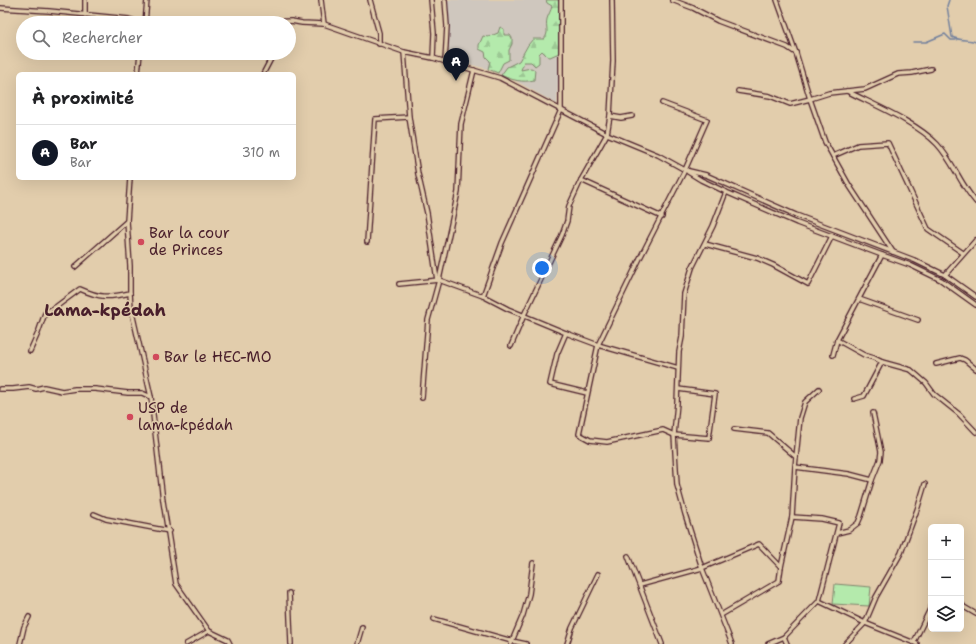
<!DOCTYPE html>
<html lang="fr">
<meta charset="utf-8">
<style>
:root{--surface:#fff;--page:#f6f6f6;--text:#202124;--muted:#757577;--line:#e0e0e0;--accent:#111827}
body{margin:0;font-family:"Shantell Sans",sans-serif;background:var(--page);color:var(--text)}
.controls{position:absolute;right:12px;bottom:12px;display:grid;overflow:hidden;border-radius:6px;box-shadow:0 4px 16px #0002}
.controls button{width:36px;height:36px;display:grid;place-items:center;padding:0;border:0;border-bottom:1px solid var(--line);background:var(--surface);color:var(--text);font:20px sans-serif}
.you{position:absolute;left:542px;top:268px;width:14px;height:14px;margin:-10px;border:3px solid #fff;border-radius:50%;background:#1a73e8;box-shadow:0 0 0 6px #1a73e833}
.badge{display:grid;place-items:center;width:26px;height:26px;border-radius:50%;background:var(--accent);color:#fff;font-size:13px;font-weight:700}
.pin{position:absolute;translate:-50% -33px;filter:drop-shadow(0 1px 2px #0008)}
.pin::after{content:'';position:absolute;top:21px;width:14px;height:12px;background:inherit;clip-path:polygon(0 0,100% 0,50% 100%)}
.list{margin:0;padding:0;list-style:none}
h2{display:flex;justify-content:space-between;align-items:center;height:52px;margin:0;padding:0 16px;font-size:17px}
h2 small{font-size:13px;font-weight:400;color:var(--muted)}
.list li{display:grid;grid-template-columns:26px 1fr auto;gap:12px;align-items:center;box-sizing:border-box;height:56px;padding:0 16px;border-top:1px solid var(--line)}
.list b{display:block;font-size:15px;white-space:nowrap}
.list p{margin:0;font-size:13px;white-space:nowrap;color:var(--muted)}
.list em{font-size:13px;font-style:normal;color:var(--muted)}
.icon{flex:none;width:22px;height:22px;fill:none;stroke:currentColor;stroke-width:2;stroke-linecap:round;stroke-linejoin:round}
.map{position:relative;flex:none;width:976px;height:644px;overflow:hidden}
.search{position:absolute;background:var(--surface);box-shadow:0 4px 16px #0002;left:16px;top:16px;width:280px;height:44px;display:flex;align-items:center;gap:10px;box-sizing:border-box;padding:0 14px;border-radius:22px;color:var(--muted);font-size:15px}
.panel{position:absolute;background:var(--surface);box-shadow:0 4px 16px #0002;left:16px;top:72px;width:280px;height:108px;border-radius:6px}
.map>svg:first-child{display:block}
.built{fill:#cfc7be}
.forest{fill:url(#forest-firs);stroke:#7f846c}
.garden{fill:#b4eaac;stroke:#7f846c}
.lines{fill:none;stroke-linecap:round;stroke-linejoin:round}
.stream{stroke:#72809d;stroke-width:1.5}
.minor-casing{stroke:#4a1f2b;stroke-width:6}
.minor{stroke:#e2cdac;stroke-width:3.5}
.poi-dot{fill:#d1495b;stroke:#e2cdac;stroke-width:1.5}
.labels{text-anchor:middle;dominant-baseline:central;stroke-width:3;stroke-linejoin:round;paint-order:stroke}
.poi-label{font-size:15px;fill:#4a1f2b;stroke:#e2cdac;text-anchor:start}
.quarter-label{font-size:17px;font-weight:bold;fill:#4a1f2b;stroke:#e2cdac}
</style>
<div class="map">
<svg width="976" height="644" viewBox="0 0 976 644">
<defs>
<pattern id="forest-firs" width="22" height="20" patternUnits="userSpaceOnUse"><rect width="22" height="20" fill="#b4eaac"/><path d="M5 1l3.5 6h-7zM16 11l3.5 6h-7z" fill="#9cc894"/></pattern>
</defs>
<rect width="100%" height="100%" fill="#e2cdac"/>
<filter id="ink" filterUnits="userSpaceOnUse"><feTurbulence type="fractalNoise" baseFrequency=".025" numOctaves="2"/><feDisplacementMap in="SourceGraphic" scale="8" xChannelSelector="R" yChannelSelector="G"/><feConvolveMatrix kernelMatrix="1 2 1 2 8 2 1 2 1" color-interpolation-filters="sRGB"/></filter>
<g filter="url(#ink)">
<polygon class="built" points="448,0 559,0 560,26 557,104 516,81 488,69 449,59"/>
<g class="forest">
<path d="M 546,0 L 559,0 L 559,53 L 550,57 L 547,56 L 542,51 L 539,54 L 539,63 L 535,66 L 531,62 L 524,62 L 521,70 L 531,68 L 535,70 L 534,80 C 523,83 511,80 501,75 L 507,67 L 519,61 L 528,45 L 533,39 L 544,39 C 550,32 545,27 547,19 C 548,15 551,11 552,6 L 547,3 Z"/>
<polygon points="500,27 504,29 504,35 510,35 512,38 512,44 509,50 509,60 503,63 498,73 488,69 490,61 486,57 485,52 479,49 479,45 483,36 488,37 498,33"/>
</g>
<polygon class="garden" points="835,584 871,587 869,606 833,604"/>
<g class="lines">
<g class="stream">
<path d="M 949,0 L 947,6 L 952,37 C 960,41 968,39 976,42"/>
<polyline points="913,42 926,42 945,34 951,40 956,40"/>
</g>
<defs>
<g id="minor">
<polyline points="321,0 324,24"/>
<polyline points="370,0 379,33 379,44"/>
<polyline points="431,0 434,33 433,58"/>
<polyline points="672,0 693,8 718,21 787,47 796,53"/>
<polyline points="777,0 796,53 810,99 825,142 849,185 893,252"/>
<polyline points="0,8 49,11 129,19 141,23"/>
<polyline points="85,15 85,0"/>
<polyline points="145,23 147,0"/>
<polyline points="240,23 291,21 302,23 324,24 404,52 433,58 500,78 607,134 658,155 685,170 706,175 796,215 914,260 945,275 976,297"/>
<polyline points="404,52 409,117 418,174 427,213 437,280"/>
<polyline points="445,62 447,26 445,0"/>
<polyline points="138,74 140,53"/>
<polyline points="263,74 274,53"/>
<polyline points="738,91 770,96 790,104 810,99 829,93 865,89 898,74 912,73 931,69"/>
<path d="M 847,91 C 874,105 916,122 937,144 C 953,161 960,184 976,202"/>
<polyline points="662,103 707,120 685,170 641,256 598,345 579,434 590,440 607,442 663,430 674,435 709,438 715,394 678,389"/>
<polyline points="610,116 621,118 632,116"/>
<polyline points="833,156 858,145 888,143 928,229 963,253"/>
<polyline points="688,172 701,180 726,192 797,223 882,255 910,265 941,280 976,305"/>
<polyline points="130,178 127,221 130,266 130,293 131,308 151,397 163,501 176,584 209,631 228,640 230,644"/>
<polyline points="581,180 662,217"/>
<polyline points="726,192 713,226 692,268 684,294 682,337 679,352 677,403 674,435 677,485 685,514 702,568 732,644"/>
<polyline points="367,242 375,119 409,117"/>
<polyline points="705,244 757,258 773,265 808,284 832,236"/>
<polyline points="75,267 127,221"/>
<polyline points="945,275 976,240"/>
<polyline points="399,284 439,280 483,296 508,309 566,333 598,345 678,368"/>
<polyline points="483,296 502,243 561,110 561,0"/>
<polyline points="859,299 918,320"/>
<polyline points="566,333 557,354 550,384 587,393"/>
<polyline points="837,340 864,355 874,358 882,362 911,370 926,383 934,394 959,414 976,432"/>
<polyline points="511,346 524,315 562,235 567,221 569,206 581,180 607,134 610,116 613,61 612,0"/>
<path d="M 30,351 L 38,333 L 45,313 L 57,306 L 80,289 C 100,298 108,298 130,293"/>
<polyline points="833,355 837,340 882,255"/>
<polyline points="936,364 960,358 965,360 976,369"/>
<polyline points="0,389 13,389 29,387 36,389 44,387 62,391 75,389 95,389 128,393 142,393 151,397"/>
<polyline points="422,398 428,320 439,280 458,192 461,124 474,70"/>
<polyline points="854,399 864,396 882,362"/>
<polyline points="734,429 768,433 796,457"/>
<polyline points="795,467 849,474 872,480"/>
<polyline points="94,514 106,519 169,531"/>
<polyline points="837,533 849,530 858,523 861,516 872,480 880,460 881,452 873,413"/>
<polyline points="628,556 662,644"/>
<polyline points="640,585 702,568 759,544 781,567"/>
<polyline points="289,593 291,644"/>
<polyline points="819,601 865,623 917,644"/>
<polyline points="961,603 964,607 976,614"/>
<polyline points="721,615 779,581 781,567 792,517 795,467 800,418 805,402 819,389"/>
<polyline points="434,619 512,641 523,615 529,594 533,563"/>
<polyline points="784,637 787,644"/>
<polyline points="914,642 931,607"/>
<polyline points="20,644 24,627 29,617"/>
<polyline points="186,644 209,631"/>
<polyline points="357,644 362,627"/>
<polyline points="511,644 512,641 526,644"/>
<polyline points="567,644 572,628 598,574"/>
<polyline points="768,644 784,637 819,601 839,523 822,519 792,517"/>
<polyline points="845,644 865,623 876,597 901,553 918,507 925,484"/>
</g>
</defs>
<use href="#minor" class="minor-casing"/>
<use href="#minor" class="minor"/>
</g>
</g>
<g class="poi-dot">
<circle cx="141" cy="242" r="4"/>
<circle cx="156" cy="357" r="4"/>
<circle cx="130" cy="417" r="4"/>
</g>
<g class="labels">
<g class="poi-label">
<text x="149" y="233">Bar la cour<tspan x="149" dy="17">de Princes</tspan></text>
<text x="164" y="357">Bar le HEC-MO</text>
<text x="138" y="408">USP de<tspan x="138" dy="17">lama-kpédah</tspan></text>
</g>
<g class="quarter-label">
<text x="105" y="310">Lama-kpédah</text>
</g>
</g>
</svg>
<div class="controls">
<button>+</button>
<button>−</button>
<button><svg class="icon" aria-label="layers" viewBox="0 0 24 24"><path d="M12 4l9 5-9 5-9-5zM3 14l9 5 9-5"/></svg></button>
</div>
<div class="you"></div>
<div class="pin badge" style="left:456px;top:81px">A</div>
<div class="search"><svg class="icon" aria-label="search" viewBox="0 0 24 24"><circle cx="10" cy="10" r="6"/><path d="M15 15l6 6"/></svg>Rechercher</div>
<section class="panel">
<h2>À proximité<small></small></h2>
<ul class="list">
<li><span class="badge">A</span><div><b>Bar</b><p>Bar</p></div><em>310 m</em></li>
</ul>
</section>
</div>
